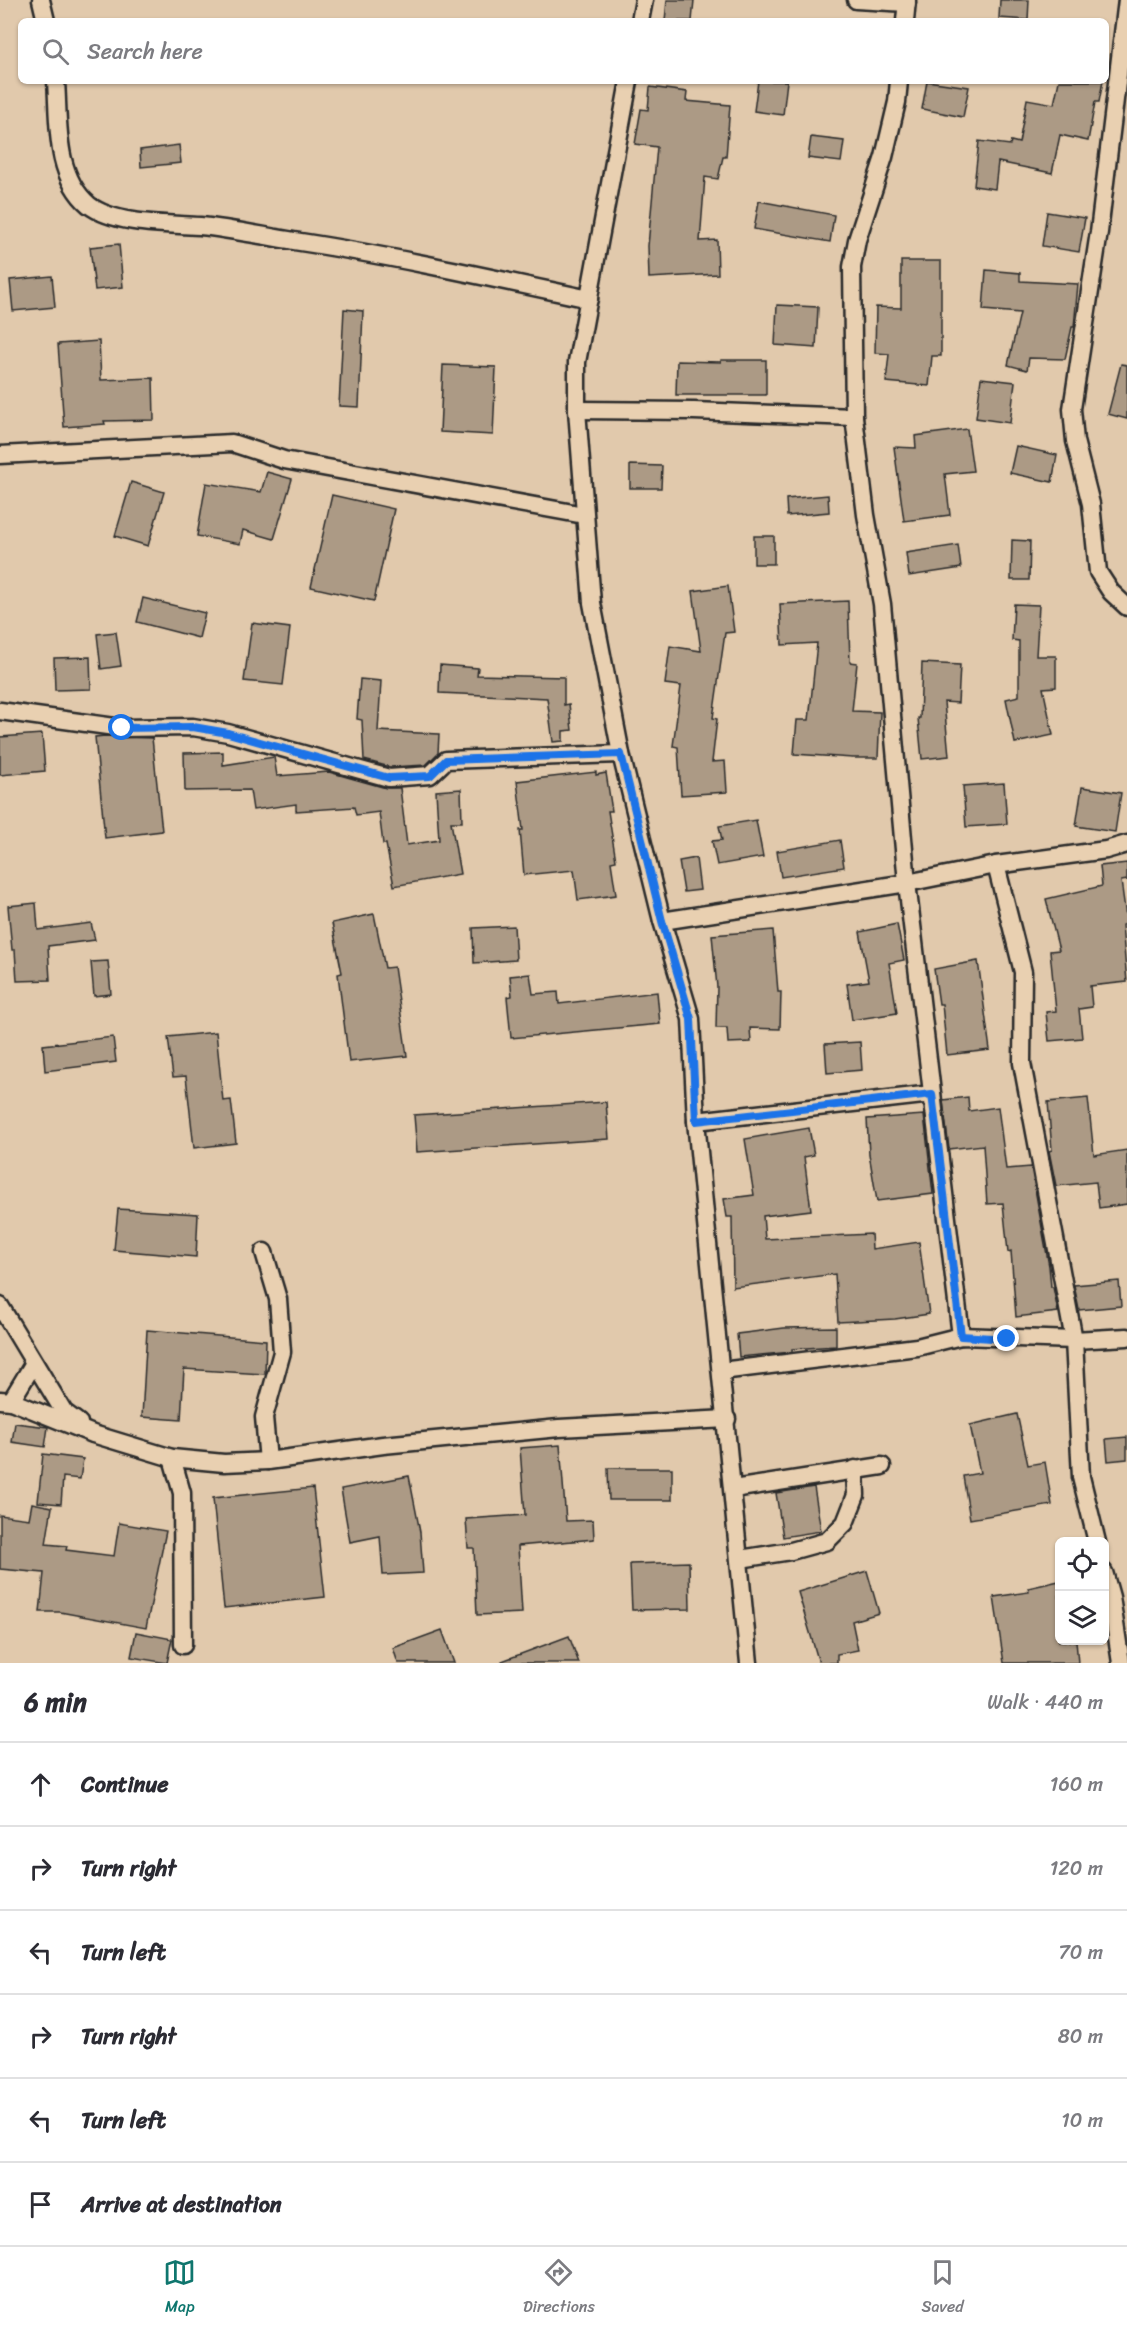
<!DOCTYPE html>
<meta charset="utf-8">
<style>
:root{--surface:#fff;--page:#f2f2f3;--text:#2b2b33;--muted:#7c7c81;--line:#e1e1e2;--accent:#0f766e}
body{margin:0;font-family:Sriracha,sans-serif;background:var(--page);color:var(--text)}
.controls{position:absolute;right:18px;bottom:18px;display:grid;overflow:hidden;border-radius:9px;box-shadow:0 2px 4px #0004}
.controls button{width:54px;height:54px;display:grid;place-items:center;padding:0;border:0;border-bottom:2px solid var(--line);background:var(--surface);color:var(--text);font:30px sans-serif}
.stop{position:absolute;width:18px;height:18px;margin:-14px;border:4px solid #1a73e8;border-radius:50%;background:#fff}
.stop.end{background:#1a73e8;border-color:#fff;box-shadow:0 2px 6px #0008}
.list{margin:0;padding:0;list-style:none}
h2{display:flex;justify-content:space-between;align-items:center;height:78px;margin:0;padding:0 24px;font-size:26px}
h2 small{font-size:20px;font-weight:400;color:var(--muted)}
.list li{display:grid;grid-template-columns:39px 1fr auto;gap:18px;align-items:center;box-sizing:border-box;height:84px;padding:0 24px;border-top:2px solid var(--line)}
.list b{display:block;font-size:22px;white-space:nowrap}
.list em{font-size:20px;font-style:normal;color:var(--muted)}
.icon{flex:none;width:33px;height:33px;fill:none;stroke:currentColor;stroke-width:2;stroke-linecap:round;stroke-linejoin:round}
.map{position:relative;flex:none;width:1127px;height:1663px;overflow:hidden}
.search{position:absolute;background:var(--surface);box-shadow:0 2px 4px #0004;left:18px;right:18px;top:18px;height:66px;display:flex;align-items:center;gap:15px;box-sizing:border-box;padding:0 21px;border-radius:9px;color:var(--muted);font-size:22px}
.sheet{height:582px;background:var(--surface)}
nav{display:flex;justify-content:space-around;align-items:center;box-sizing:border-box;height:84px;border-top:2px solid var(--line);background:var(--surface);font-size:16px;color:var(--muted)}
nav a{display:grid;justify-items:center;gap:3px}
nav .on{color:var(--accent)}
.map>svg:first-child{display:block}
.building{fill:#ac9a85;stroke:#2b2b2b;stroke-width:1.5}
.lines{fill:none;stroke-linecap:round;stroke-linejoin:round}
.street-casing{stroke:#2b2b2b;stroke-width:21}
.street{stroke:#e9d0b1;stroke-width:16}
.route{stroke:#1a73e8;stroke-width:8}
</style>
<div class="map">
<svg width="1127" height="1663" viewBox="0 0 1127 1663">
<rect width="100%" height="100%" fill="#e1c9ac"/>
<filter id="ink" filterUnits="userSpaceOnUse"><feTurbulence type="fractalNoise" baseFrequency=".0167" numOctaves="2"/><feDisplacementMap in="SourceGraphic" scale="12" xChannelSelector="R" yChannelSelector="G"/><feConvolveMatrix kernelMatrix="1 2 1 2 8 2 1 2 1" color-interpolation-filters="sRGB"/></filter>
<g filter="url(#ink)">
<g class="building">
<polygon points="667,0 694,0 692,21 665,21"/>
<polygon points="1000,0 1029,0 1028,20 999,18"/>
<polygon points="758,81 787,81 783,115 754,111"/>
<polygon points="927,81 969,87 963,117 922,109"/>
<polygon points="1059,81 1103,81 1099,102 1095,102 1088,141 1060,135 1052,173 998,162 995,189 974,186 979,141 1010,145 1011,141 1019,143 1027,99 1054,104"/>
<polygon points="650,87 687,92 686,101 730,105 726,157 723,157 718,179 705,177 700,241 717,240 718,274 649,278 648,246 657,147 635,144 641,109 648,110"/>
<polygon points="811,137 844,141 841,162 808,158"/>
<polygon points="179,145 181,163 141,167 140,150"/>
<polygon points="759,201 834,215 830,242 754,229"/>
<polygon points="1047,212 1085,218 1079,252 1042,246"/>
<polygon points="119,244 123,287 95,290 90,247"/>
<polygon points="901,261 941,261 941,356 932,356 929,386 886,382 889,354 875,353 876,307 901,308"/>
<polygon points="986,270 1020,273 1020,281 1078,284 1074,327 1072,327 1065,359 1029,358 1027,370 1008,365 1020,313 983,310"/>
<polygon points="52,276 55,307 13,311 10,280"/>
<polygon points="777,305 818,307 816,348 775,345"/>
<polygon points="344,309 363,311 359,407 339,406"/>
<polygon points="99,341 101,380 153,378 154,420 104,421 105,424 64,427 58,344"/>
<polygon points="721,360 766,360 766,395 676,395 677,361 721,362"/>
<polygon points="1121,364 1127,365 1127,419 1108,414"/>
<polygon points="443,365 496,367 493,435 440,432"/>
<polygon points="981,378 1015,382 1010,423 976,418"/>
<polygon points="967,429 973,471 945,474 950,515 904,521 894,447 916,448 915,436"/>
<polygon points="1016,446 1057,455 1052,482 1010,473"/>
<polygon points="630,465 662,466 661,488 630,488"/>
<polygon points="267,472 292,479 274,539 243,530 240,544 197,536 206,483 261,492"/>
<polygon points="131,482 164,492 148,546 115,536"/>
<polygon points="332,495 394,509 374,601 311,587"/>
<polygon points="828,495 829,512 787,516 786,499"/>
<rect x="754" y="536" width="20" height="28"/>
<polygon points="1012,540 1030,541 1029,580 1011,580"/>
<polygon points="958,545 961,568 909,576 906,553"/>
<polygon points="728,586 734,632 725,633 713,718 717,719 712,762 725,761 727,792 681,795 678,747 673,746 681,686 665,684 670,646 701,651 693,591"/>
<polygon points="143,598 205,613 199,638 137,622"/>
<polygon points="848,601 850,662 857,663 852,711 880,712 878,758 853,758 794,754 797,720 809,720 817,643 782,645 780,604"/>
<polygon points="1014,604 1039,605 1036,656 1056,656 1056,687 1043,688 1053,735 1015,743 1006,699 1019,696 1019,641 1012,640"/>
<polygon points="252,623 290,628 283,685 244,681"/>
<polygon points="116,632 121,666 101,669 97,634"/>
<polygon points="90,657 91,689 55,690 54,658"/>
<polygon points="922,663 960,665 958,703 944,702 949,756 922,759 918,718 920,718"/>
<polygon points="440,665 478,668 477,675 564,677 564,705 569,704 572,730 563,731 563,741 553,742 547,698 439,693"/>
<polygon points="360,679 381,681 378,731 439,734 438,753 426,765 390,767 364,760 362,720 357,719"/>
<polygon points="42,734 45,771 0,775 0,737"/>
<polygon points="105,736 152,738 162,831 105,838 95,737"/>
<polygon points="223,752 223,765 274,757 277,776 329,772 386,788 400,788 407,845 439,840 436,791 461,789 462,822 451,822 460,874 394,886 386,844 383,844 379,812 356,815 354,807 296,811 296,804 253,810 250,790 185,791 184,753"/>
<polygon points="596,772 596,775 606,773 612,811 608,811 616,861 611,862 616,895 578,900 574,870 524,875 520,830 523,830 517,781"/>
<polygon points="1004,783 1007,824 966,827 963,786"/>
<polygon points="1082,787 1121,793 1115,832 1076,826"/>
<polygon points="756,820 763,857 717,865 712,841 722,840 719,826"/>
<polygon points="840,840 844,867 781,877 777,851"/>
<polygon points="696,858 700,890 684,892 679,861"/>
<polygon points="1127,863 1127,880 1121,881 1127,924 1122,925 1127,982 1090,986 1092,1007 1079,1009 1082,1038 1049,1041 1046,1012 1056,1011 1050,951 1059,950 1046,899 1102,886 1100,866"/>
<polygon points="36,903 38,930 91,923 95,940 48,946 50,980 17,981 15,950 12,950 8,906"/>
<polygon points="374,914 385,968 394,967 407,1056 349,1062 338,974 342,973 332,923"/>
<polygon points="897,924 904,960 889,963 897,1013 852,1020 847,984 869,981 860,932"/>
<polygon points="514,926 516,960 474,963 473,928"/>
<polygon points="773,930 778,992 781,992 780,1029 750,1028 751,1042 728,1043 727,1028 716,1028 717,987 712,935"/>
<polygon points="108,961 111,994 94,996 91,962"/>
<polygon points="978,961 990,1050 947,1055 942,1004 939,1004 934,969"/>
<polygon points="530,974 533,994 558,992 559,1004 657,992 660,1024 511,1038 507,997 512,996 510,976"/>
<polygon points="216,1032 223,1101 231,1100 236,1143 194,1148 186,1076 173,1077 168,1037"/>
<polygon points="113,1037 116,1062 45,1071 43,1045"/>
<polygon points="860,1042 862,1070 827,1073 825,1044"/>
<polygon points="968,1097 969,1111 998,1107 1006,1169 1031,1167 1049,1266 1051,1287 1053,1287 1058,1312 1016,1317 1011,1251 1008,1252 1003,1203 987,1204 983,1145 949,1149 943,1100"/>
<polygon points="1088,1098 1094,1155 1127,1150 1127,1204 1099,1208 1096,1182 1056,1186 1049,1151 1052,1150 1048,1102"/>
<polygon points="606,1102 609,1139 417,1152 414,1115"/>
<polygon points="924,1115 933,1194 877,1201 869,1154 867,1119"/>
<polygon points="809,1128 814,1155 804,1157 811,1210 763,1216 765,1239 871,1234 872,1249 919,1242 929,1314 895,1319 838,1322 835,1274 733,1287 732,1217 727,1217 724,1199 754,1195 745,1139"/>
<polygon points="118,1209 198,1214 196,1257 114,1250"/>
<polygon points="1119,1281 1121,1306 1079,1310 1074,1285"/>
<polygon points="836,1327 836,1346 792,1349 792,1352 739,1357 737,1334 784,1328"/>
<polygon points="147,1330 266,1340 265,1374 184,1369 181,1420 142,1417"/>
<polygon points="1017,1414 1028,1465 1045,1462 1052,1505 970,1519 963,1476 980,1473 970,1425"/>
<polygon points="15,1423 48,1427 45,1447 12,1442"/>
<polygon points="1127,1437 1127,1459 1108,1461 1106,1439"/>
<polygon points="560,1445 566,1521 593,1520 594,1539 518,1546 522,1613 477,1615 474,1548 468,1548 466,1519 525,1515 520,1448"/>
<polygon points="43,1454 83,1459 80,1479 63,1477 61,1504 38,1502"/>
<polygon points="608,1468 672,1468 672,1500 609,1500"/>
<polygon points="409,1476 420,1532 423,1573 383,1575 380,1536 350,1542 341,1489"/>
<polygon points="814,1487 821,1531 783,1537 776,1493"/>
<polygon points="313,1488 325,1597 224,1608 213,1498"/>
<polygon points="32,1503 52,1507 46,1544 67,1546 66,1550 114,1556 119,1523 166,1531 146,1628 60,1612 40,1612 44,1573 0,1569 0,1515 29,1519"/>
<polygon points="689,1562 690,1609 632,1610 630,1564"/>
<polygon points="867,1571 879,1613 852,1621 858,1650 837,1654 837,1663 819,1663 798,1592"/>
<polygon points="1059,1581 1059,1641 1076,1641 1078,1663 1004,1663 994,1597 1029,1592 1028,1588"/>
<polygon points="442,1630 454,1663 398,1663 393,1648"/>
<polygon points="136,1632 172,1639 167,1663 131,1657"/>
<polygon points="569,1636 579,1663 502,1663 502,1661"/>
</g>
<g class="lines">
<defs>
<g id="street">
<polyline points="41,0 46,21"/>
<polyline points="856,0 907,3"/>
<polyline points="1127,0 1099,232 1072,409 1075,441 1091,504 1098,572 1111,592 1127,607"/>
<polyline points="640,21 644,0"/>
<polyline points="905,21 907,0"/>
<path d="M 56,81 C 59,122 54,175 89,205 C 115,225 168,224 200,226 C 231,229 263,236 294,241 C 393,256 491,278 589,299"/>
<polyline points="629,81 577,362 577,410 592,603 621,754 662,921 691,1019 696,1121 749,1663"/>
<polyline points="899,81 897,102 884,157 857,240 852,267 854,417 866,515 882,604 907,883 961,1336"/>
<polyline points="577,410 694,411 854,417"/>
<polyline points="0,455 232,443 284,460 584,515"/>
<polyline points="0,711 122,728 193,727 228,733 389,778 430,775 446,760 621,754"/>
<polyline points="996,865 1023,972 1022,1063 1074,1340 1081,1477 1097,1542"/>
<polyline points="662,921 907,883 996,865 1106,850 1127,844"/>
<polyline points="696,1121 932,1094"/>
<polyline points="264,1252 278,1299 282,1352 264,1417 268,1461"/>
<polyline points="0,1306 64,1412 79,1423"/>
<polyline points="721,1371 917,1347 961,1336 1074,1340 1127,1337"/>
<polyline points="0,1400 11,1401 93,1434 172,1458 224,1463 268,1461 383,1445 559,1428 727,1419"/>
<polyline points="11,1401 34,1363"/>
<polyline points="172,1458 182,1493 183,1645"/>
<polyline points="733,1489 882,1466"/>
<polyline points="740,1559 791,1551 827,1541 845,1523 856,1495 855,1469"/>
<polyline points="1104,1572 1111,1597 1121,1663"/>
</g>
</defs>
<use href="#street" class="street-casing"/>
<use href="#street" class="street"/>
</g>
</g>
<g class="lines" filter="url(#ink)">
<polyline class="route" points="122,728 193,727 228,733 389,778 430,776 446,760 621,754 662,921 691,1019 696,1121 932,1094 961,1336 1007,1339"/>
</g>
</svg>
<div class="controls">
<button><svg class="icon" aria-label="locate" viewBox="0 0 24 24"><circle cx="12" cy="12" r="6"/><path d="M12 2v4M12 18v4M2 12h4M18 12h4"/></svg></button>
<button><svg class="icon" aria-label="layers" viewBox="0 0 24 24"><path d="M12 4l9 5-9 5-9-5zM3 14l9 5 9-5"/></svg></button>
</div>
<div class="stop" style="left:122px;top:728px"></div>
<div class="stop end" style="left:1007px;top:1339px"></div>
<div class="search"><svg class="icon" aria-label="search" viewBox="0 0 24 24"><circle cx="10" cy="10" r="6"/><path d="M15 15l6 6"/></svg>Search here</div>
</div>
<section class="sheet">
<h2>6 min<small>Walk · 440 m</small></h2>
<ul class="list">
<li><svg class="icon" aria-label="ahead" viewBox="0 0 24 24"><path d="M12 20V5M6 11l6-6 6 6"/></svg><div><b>Continue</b></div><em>160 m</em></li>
<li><svg class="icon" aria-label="right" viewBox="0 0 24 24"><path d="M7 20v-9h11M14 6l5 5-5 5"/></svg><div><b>Turn right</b></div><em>120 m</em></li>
<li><svg class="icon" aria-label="left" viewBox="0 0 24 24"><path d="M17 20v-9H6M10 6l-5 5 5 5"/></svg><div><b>Turn left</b></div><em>70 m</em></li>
<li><svg class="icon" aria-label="right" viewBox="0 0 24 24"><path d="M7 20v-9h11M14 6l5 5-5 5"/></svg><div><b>Turn right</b></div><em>80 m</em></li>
<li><svg class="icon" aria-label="left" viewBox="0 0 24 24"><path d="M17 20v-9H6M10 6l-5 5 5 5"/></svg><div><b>Turn left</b></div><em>10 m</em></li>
<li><svg class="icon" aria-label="arrive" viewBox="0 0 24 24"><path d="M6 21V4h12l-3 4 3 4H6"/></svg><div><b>Arrive at destination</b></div></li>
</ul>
</section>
<nav>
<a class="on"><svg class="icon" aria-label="map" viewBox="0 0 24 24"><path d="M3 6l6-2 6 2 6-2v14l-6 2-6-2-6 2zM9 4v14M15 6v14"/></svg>Map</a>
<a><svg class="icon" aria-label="directions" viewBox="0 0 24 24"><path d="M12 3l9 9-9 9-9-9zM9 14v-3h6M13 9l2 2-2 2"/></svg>Directions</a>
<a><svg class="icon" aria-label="saved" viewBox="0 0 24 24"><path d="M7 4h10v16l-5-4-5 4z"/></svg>Saved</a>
</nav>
